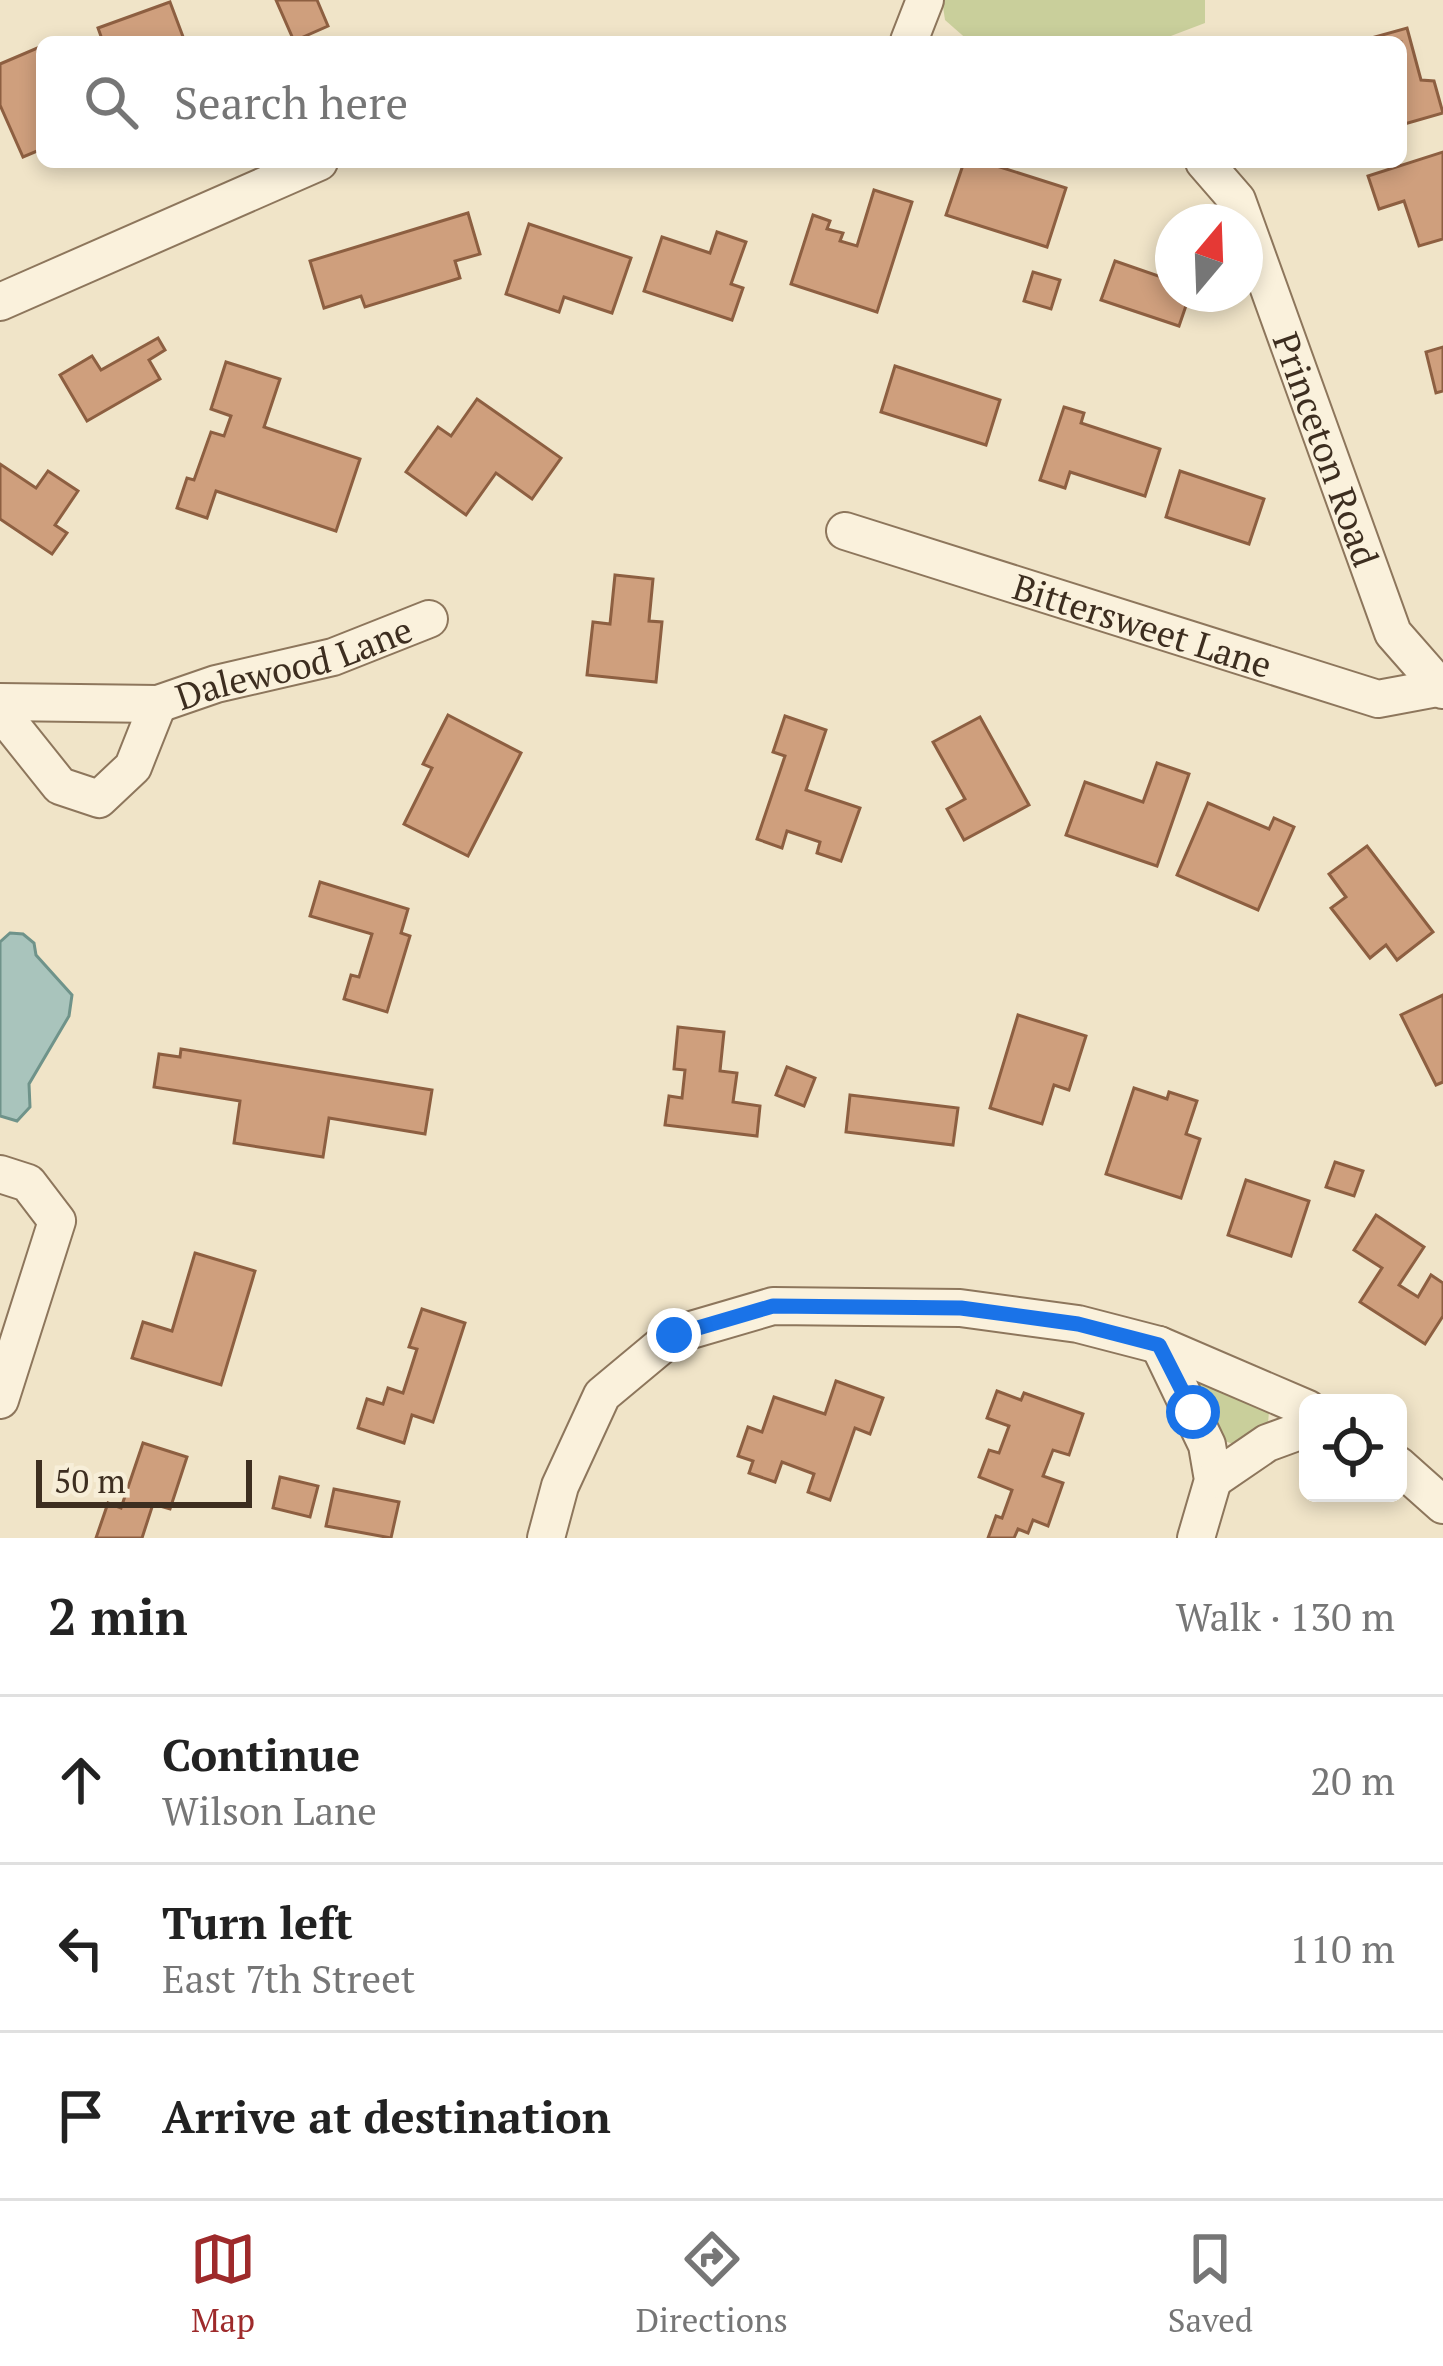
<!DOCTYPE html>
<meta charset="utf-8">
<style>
:root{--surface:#fff;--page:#f6f6f6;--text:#222;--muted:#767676;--line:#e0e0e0;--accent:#9e2a2b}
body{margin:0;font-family:"PT Serif",serif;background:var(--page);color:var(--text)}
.controls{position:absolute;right:36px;bottom:36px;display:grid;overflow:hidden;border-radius:18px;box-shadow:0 6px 18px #0003}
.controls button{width:108px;height:108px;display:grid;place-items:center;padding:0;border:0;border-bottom:3px solid var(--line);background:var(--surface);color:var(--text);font:60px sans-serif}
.compass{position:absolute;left:1155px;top:204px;width:108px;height:108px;border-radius:50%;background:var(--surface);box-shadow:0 6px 18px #0003;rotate:19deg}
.scale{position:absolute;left:36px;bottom:30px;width:216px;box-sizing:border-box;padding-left:12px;border:6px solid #3d2e20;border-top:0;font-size:33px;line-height:42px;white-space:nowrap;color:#3d2e20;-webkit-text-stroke:9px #f7eed8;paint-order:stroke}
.stop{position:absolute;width:36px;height:36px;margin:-27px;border:9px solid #1a73e8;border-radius:50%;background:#fff}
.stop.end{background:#1a73e8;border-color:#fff;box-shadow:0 3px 12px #0008}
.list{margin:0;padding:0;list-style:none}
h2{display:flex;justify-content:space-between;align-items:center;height:156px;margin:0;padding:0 48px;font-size:51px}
h2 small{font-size:39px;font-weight:400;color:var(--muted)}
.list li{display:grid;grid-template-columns:78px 1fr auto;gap:36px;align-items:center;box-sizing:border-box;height:168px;padding:0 48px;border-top:3px solid var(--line)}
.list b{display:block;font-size:45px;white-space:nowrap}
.list p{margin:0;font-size:39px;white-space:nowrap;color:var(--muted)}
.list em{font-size:39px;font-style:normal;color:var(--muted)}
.icon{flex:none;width:66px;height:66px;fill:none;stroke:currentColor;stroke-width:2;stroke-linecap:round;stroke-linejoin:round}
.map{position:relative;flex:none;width:1443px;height:1538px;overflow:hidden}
.search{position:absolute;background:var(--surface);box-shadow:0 6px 18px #0003;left:36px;right:36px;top:36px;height:132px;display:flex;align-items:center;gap:30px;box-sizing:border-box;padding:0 42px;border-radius:18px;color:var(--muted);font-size:45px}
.sheet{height:660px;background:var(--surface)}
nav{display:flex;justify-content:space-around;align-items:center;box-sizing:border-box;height:168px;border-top:3px solid var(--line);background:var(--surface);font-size:33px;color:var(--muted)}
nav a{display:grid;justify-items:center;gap:6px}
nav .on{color:var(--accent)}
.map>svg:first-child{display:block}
.green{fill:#c9cf9b}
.water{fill:#a9c4bc;stroke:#6f938a;stroke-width:3}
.building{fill:#cf9f7d;stroke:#8d5f41;stroke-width:3}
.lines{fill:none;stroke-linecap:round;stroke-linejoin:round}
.minor-casing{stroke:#8d765c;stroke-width:40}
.minor{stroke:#faf1dc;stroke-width:36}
.route{stroke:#1a73e8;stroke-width:15}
.labels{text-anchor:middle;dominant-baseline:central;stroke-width:10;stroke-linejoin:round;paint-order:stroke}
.street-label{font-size:36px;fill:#3d2e20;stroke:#f7eed8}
</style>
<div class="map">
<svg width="1443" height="1538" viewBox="0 0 1443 1538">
<rect width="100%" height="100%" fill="#f0e4c8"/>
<g class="green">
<polygon points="942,0 1205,0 1205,23 1155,42 970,42 945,20"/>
<polygon points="1196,1379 1269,1411 1268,1424 1233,1444 1222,1440"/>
</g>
<polygon class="water" points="10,933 23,934 34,943 36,955 72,995 69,1016 29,1084 30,1107 17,1121 0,1116 0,942"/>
<g class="building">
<polygon points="276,0 317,0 328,26 294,41"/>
<polygon points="170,2 185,42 103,42 98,28"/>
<polygon points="1407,28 1421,80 1434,81 1443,113 1401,125 1401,42 1357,42"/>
<polygon points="42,46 42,149 23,157 0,105 0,64"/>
<polygon points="1443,152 1443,239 1419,246 1404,201 1379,209 1368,176"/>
<polygon points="964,162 984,162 1066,188 1047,247 946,215"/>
<polygon points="874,190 912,202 877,312 791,284 813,215 830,221 827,229 843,233 840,241 857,246"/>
<polygon points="468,213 480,254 455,261 460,278 365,307 361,296 324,308 310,261"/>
<polygon points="529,224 631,258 612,313 564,297 559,312 506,294"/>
<polygon points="717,232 746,242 731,284 743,288 732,320 644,291 662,237 710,253"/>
<polygon points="1115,261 1173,281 1173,294 1190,294 1179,326 1101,300"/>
<polygon points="1033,272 1060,280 1051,309 1024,301"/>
<polygon points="158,338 165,350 149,360 160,379 87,421 60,375 92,356 101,370"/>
<polygon points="1443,347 1443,391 1436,393 1426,352"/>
<polygon points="226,362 280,379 264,427 360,459 336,531 216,491 207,518 177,508 187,478 194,480 211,432 224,436 231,416 211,409"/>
<polygon points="895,366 1000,400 986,445 881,412"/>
<polygon points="477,399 561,458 532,499 496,473 466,515 406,472 438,427 451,436"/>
<polygon points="1064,407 1084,413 1081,423 1160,449 1145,496 1070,472 1065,488 1040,480"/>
<polygon points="0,464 36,488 48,471 78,491 55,525 67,533 52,554 0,519"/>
<polygon points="1180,471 1264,499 1249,544 1166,517"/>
<polygon points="615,575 653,579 649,621 662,622 656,682 587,675 593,622 610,624"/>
<polygon points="448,715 521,753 468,856 404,824 432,768 423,764"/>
<polygon points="785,716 826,730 806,790 860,808 841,861 817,853 820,842 787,831 782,848 757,839 785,756 773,752"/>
<polygon points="980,717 1029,805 964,840 947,809 965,799 933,742"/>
<polygon points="1157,763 1189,774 1157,866 1066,835 1085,782 1143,802"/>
<polygon points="1208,803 1269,829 1274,818 1294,827 1258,910 1177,875"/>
<polygon points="1367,846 1433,932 1397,960 1386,945 1370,958 1331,908 1346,897 1329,874"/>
<polygon points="320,882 408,909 401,933 410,936 387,1012 344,999 351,975 359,977 372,934 310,916"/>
<polygon points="1443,995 1443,1082 1436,1085 1401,1015"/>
<polygon points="1018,1015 1086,1036 1069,1090 1054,1085 1042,1124 990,1108"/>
<polygon points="678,1027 724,1032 720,1071 737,1073 733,1102 760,1106 757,1136 665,1125 669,1096 682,1098 685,1070 674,1069"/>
<polygon points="181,1049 432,1090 425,1134 329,1118 323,1157 234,1143 240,1101 154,1087 159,1054 180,1057"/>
<polygon points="787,1067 815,1078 804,1106 776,1095"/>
<polygon points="1134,1088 1167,1099 1169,1092 1197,1101 1186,1134 1200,1139 1181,1198 1106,1174"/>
<polygon points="850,1095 958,1108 953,1145 846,1132"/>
<polygon points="1335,1162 1363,1171 1354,1196 1326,1187"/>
<polygon points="1246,1180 1309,1201 1291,1256 1228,1235"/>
<polygon points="1376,1215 1424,1247 1399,1285 1418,1297 1431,1275 1443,1283 1443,1316 1425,1344 1360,1302 1382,1268 1354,1250"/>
<polygon points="195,1253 255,1271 221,1385 132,1358 143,1322 172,1331"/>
<polygon points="422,1309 465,1323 433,1422 412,1415 404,1443 358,1428 367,1399 383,1404 388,1388 403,1393 417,1349 409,1347"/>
<polygon points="836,1381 883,1398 870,1434 855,1428 830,1500 808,1492 814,1474 782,1462 775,1482 749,1473 753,1461 738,1456 748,1427 762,1432 774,1397 825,1414"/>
<polygon points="997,1391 1021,1400 1024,1393 1083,1414 1069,1455 1053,1450 1043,1476 1063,1483 1048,1526 1033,1520 1028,1533 1018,1529 1014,1538 988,1538 996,1516 1002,1518 1012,1490 979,1477 989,1450 999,1453 1009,1426 987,1418"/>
<polygon points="143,1443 187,1457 170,1509 153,1504 142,1538 96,1538 108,1503 121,1508"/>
<polygon points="280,1477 318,1486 310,1517 273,1508"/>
<polygon points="334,1489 399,1502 391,1538 326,1526"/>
</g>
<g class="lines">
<defs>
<g id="minor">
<polyline points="909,41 925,0"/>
<path id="s1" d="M 1204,162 L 1237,200 L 1393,633 L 1443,690"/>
<polyline points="0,302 319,162"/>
<path id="s2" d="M 845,531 L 1378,699 L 1443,687"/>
<path id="s3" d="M 0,702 L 158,704 L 216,684 L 333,657 L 429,619"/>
<polyline points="0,711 60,786 99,799 133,767 158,704"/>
<polyline points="0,1174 28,1183 57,1221 0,1400"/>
<polyline points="1159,1345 1207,1445 1213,1480 1196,1538"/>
<polyline points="1398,1465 1443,1505"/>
<polyline points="1213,1480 1267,1443 1308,1428"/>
<polyline points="546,1538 560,1486 602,1395 674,1335 773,1306 960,1308 1078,1324 1159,1345 1308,1409"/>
</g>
</defs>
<use href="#minor" class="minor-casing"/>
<use href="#minor" class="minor"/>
</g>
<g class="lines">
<polyline class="route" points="674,1335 773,1306 961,1308 1078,1324 1159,1345 1193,1412"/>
</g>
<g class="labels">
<g class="street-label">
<text stroke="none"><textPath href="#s1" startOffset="315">Princeton Road</textPath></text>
<text stroke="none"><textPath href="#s2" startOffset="312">Bittersweet Lane</textPath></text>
<text stroke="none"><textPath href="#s3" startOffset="300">Dalewood Lane</textPath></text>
</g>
</g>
</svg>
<div class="controls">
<button><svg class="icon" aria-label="locate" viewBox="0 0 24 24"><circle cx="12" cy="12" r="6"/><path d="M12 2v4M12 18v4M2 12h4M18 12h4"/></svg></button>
</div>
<svg class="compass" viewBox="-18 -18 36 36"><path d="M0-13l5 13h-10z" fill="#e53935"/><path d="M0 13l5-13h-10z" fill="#767676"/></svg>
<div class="scale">50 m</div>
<div class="stop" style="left:1193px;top:1412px"></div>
<div class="stop end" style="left:674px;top:1335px"></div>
<div class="search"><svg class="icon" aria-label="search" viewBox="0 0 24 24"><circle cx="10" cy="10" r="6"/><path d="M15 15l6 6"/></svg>Search here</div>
</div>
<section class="sheet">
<h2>2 min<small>Walk · 130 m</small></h2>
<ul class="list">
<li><svg class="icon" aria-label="ahead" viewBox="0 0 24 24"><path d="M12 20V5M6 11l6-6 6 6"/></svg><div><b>Continue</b><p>Wilson Lane</p></div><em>20 m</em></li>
<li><svg class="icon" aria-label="left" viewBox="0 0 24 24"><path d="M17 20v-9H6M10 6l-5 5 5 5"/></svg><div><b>Turn left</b><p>East 7th Street</p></div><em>110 m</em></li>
<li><svg class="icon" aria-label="arrive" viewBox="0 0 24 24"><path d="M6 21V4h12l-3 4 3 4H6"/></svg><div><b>Arrive at destination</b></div></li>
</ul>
</section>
<nav>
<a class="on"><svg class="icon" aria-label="map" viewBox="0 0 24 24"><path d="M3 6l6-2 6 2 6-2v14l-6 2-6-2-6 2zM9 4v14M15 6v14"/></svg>Map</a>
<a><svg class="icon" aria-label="directions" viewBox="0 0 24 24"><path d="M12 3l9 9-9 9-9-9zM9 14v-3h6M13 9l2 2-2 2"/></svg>Directions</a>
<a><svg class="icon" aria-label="saved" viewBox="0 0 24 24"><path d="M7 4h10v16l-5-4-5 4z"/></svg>Saved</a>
</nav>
